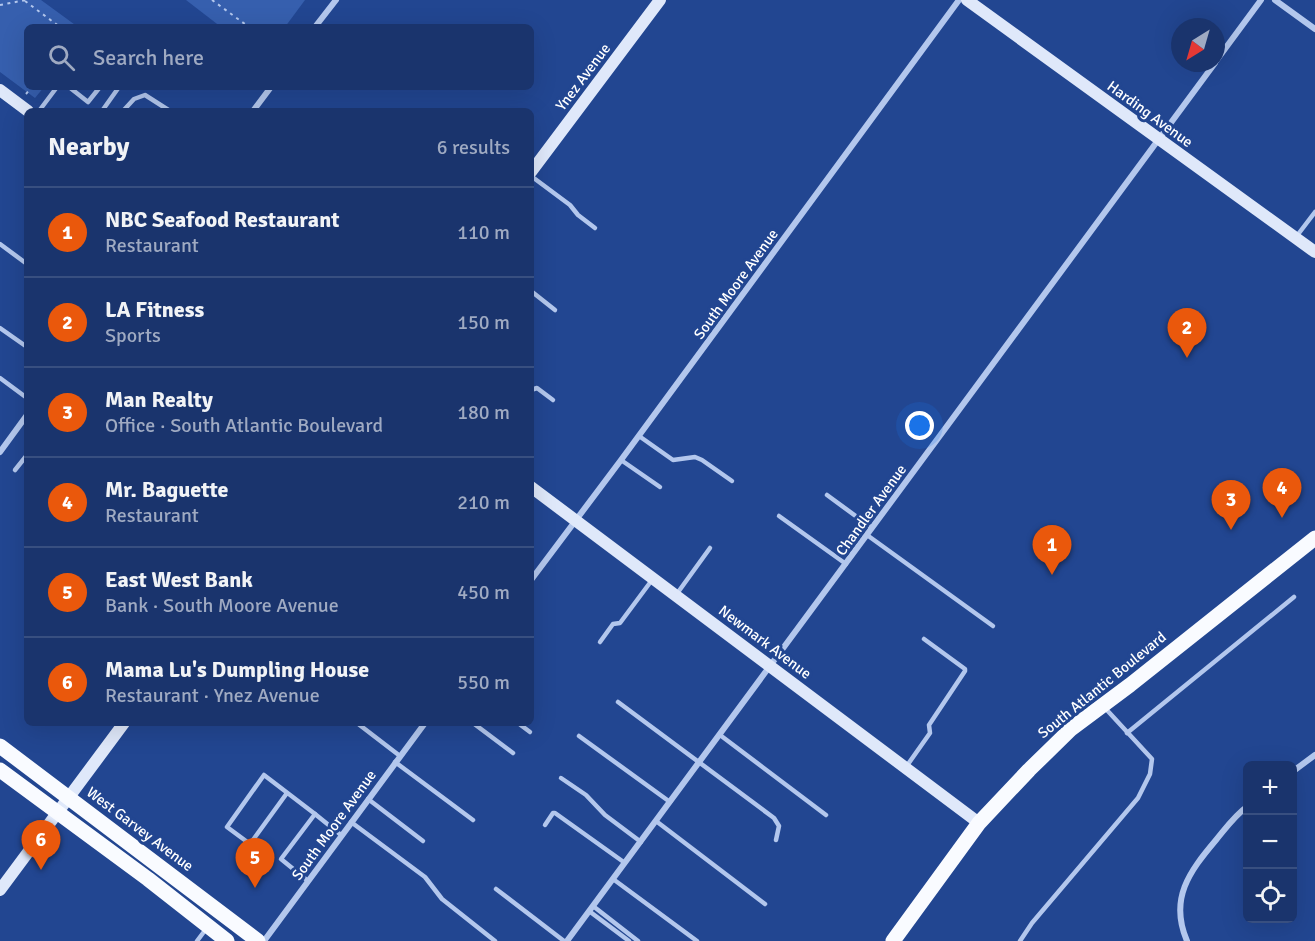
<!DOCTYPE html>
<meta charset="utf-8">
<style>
:root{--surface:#1a346d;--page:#273f75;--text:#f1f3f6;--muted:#9faac2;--line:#384f80;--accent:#ea580c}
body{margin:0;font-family:Signika,sans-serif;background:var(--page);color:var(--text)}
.controls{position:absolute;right:18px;bottom:18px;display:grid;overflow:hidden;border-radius:9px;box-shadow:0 6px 24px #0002}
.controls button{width:54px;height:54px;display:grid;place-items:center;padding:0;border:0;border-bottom:2px solid var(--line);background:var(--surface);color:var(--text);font:30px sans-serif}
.compass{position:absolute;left:1171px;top:18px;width:54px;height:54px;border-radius:50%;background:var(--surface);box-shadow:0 6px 24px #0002;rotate:217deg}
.you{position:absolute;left:920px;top:426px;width:21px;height:21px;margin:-15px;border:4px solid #fff;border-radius:50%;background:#1a73e8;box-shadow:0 0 0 9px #1a73e833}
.badge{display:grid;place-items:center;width:39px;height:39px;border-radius:50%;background:var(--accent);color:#fff;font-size:20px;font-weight:700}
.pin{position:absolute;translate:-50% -50px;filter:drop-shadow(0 2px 3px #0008)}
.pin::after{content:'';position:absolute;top:32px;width:21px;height:18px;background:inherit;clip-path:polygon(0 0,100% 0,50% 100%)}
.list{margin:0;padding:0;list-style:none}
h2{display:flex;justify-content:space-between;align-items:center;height:78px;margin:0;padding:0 24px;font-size:26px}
h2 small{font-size:20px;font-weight:400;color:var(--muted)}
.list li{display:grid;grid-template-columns:39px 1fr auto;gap:18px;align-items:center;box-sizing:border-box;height:90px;padding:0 24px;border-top:2px solid var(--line)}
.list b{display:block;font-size:22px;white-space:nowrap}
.list p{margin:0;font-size:20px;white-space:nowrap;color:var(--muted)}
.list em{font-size:20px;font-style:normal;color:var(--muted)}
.icon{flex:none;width:33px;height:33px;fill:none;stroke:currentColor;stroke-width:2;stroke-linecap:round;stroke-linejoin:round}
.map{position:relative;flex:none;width:1315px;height:941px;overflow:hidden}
.search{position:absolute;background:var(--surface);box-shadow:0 6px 24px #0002;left:24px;top:24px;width:510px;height:66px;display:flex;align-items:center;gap:15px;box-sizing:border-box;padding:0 21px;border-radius:9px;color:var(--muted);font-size:22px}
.panel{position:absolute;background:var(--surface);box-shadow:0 6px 24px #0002;left:24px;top:108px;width:510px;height:618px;border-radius:9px}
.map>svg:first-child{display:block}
.green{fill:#365fae}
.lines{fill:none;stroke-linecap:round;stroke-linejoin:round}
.path{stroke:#b3c7ed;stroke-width:2;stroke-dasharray:3 4.5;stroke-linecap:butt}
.lane{stroke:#b3c7ed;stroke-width:4.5}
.street{stroke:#b3c7ed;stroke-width:6}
.secondary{stroke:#dfe8fa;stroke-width:12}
.primary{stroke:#f9fbff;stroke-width:15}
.labels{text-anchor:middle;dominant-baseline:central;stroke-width:6;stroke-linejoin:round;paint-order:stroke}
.street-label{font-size:15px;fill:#fff;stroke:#224691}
</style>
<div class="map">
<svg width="1315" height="941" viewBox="0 0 1315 941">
<rect width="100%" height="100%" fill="#224691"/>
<g class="green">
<polygon points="0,0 41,0 78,27 27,27 27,87 44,87 35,98 0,72"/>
<polygon points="186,0 305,0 285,27 221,27"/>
</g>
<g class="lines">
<g class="path">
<polyline points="212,0 249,27"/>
<polyline points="25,1 60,27"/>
<polyline points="0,5 26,0"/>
<polyline points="26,94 32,87"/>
</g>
<g class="lane">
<polyline points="69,87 88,102 100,87"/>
<polyline points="39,111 57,87"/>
<polyline points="102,111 119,87"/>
<polyline points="123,111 134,99 145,95 170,111"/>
<polyline points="531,176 570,205 578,215 595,228"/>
<polyline points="1296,237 1315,212"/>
<polyline points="0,244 27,264"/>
<polyline points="531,291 555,310"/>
<polyline points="0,328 27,347"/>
<polyline points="0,378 27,398"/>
<polyline points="531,390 537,388 553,400"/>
<polyline points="639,436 673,460 695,457 702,460 732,481"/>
<polyline points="621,460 660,487"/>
<polyline points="15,470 27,455"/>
<polyline points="827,495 872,528"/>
<polyline points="779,516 846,564"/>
<polyline points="867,535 993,626"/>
<polyline points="676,595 710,548"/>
<polyline points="600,642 613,624 620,623 652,580"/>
<polyline points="618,702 774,818 779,826 776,840"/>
<polyline points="357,723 400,756"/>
<polyline points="473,723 513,753"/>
<polyline points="518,723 530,732"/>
<polyline points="1127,733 1294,597"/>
<polyline points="720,735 826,815"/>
<polyline points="579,736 670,802"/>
<polyline points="395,762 473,820"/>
<polyline points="906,767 930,733 929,725 965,671 965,669 924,639"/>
<polyline points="561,778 586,795 605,815 641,842"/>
<polyline points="287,793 250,844 227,827 264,775 315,814"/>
<polyline points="368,799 423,841"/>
<polyline points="656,821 765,904"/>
<polyline points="351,822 425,877 442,899 495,941"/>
<polyline points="545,825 553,813 555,813 625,863"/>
<polyline points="613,879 697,941"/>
<polyline points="308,881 281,859 315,814 341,835"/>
<polyline points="496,889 564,941"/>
<polyline points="593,906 638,941"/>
<polyline points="589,911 629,941"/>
<polyline points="197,941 206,929"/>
<polyline points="1020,941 1032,923 1138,798 1150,774 1152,759 1105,708"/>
</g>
<g class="street">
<polyline points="1275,0 1315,29"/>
<polyline points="315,27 336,0"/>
<polyline points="1216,61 1261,0"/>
<polyline points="253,111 271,87"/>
<polyline points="0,452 27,415"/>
<polyline points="531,580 621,460 959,0"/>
<polyline points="1292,772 1315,755"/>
<polyline points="264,941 425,723"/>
<polyline points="567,941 1215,63"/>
<path d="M 1187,941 C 1169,899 1189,872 1216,840 C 1226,828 1235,815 1248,806"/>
</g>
<g class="secondary">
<polyline points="967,0 1315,252"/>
<polyline points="0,90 28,111"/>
<polyline points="531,172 660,0"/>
<polyline points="531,487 979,823"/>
<polyline points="0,890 124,723"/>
</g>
<g class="primary">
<polyline points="0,746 258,941"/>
<polyline points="0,770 148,879 227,941"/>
<polyline points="893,941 979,823 1029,770 1071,729 1130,685 1315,538"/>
</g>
</g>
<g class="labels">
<g class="street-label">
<text transform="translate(583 77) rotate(-53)">Ynez Avenue</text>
<text transform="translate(1150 114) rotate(36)">Harding Avenue</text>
<text transform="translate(736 284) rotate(-54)">South Moore Avenue</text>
<text transform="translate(871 510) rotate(-54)">Chandler Avenue</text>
<text transform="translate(765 642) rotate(37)">Newmark Avenue</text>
<text transform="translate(1102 685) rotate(-39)">South Atlantic Boulevard</text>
<text transform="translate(334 825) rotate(-54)">South Moore Avenue</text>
<text transform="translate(140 829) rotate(37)">West Garvey Avenue</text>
</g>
</g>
</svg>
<div class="controls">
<button>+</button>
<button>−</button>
<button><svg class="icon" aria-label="locate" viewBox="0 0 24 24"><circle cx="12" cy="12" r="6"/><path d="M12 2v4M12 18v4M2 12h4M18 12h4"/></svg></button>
</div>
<svg class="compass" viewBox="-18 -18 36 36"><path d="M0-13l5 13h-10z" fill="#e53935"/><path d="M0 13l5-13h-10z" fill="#9faac2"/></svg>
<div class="you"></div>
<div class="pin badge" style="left:1052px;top:575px">1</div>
<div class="pin badge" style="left:1187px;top:358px">2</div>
<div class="pin badge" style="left:1231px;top:530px">3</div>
<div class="pin badge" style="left:1282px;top:518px">4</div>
<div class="pin badge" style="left:255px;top:888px">5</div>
<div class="pin badge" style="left:41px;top:870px">6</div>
<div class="search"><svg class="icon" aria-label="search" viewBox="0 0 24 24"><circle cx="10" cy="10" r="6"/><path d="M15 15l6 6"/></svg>Search here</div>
<section class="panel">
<h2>Nearby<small>6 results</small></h2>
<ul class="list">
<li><span class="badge">1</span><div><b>NBC Seafood Restaurant</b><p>Restaurant</p></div><em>110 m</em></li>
<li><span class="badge">2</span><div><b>LA Fitness</b><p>Sports</p></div><em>150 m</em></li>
<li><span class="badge">3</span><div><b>Man Realty</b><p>Office · South Atlantic Boulevard</p></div><em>180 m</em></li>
<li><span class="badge">4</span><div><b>Mr. Baguette</b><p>Restaurant</p></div><em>210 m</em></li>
<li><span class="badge">5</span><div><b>East West Bank</b><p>Bank · South Moore Avenue</p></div><em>450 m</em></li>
<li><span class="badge">6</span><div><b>Mama Lu's Dumpling House</b><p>Restaurant · Ynez Avenue</p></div><em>550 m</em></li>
</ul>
</section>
</div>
